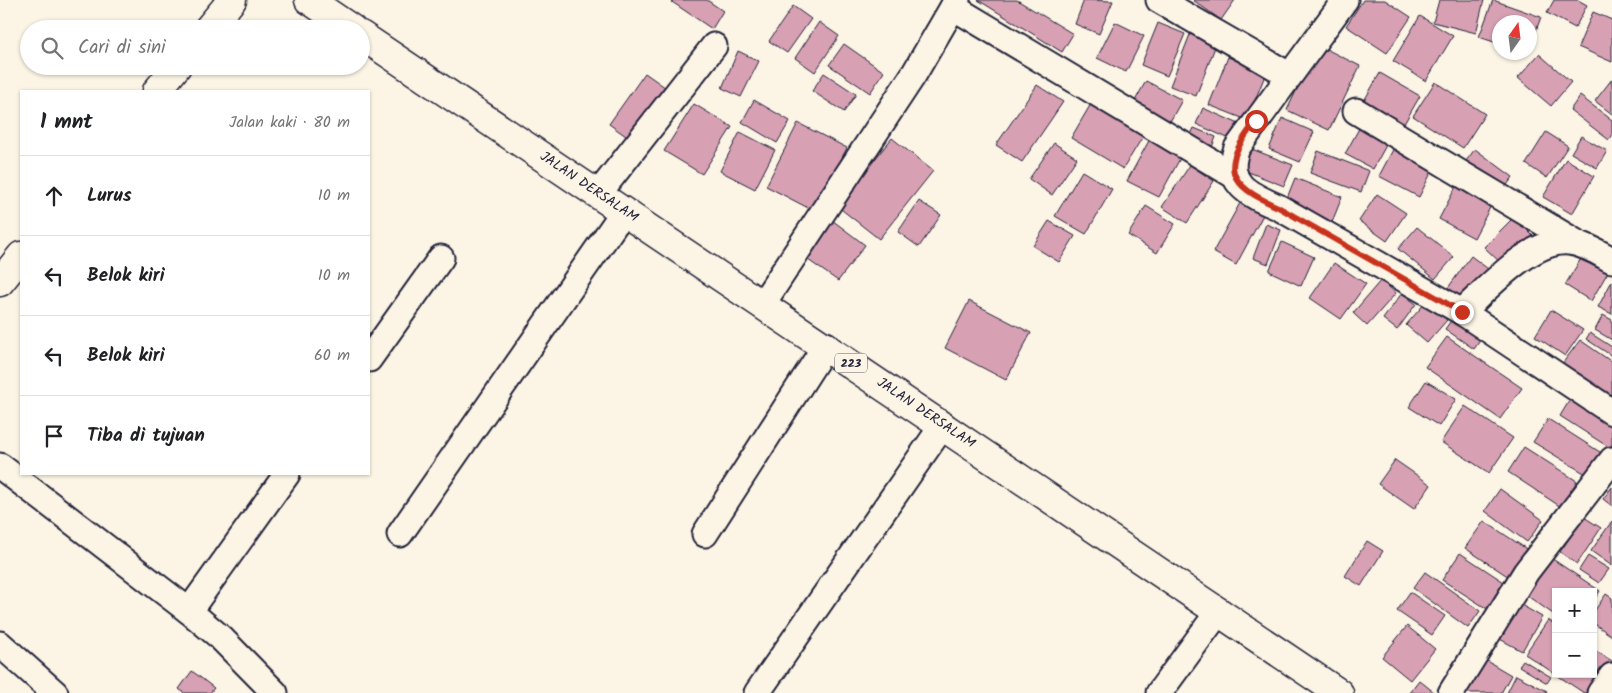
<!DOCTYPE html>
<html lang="id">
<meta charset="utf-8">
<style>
:root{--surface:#fff;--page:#f6f6f6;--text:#202124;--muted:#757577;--line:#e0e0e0}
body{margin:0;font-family:Kalam,sans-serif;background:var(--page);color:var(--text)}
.controls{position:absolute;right:15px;bottom:15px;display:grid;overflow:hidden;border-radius:0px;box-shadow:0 1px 4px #0004}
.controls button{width:45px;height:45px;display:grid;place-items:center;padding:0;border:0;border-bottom:1px solid var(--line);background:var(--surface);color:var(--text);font:25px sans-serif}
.compass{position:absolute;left:1492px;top:15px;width:45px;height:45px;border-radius:50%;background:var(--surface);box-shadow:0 1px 4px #0004;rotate:14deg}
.stop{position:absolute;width:15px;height:15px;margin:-11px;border:4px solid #c8321e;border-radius:50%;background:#fff}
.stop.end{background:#c8321e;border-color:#fff;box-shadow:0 1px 5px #0008}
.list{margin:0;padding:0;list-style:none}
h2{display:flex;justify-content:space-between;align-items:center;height:65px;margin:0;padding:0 20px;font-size:21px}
h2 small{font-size:16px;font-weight:400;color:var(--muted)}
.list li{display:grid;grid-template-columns:32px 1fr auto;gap:15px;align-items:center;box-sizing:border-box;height:80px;padding:0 20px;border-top:1px solid var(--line)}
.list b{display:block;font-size:19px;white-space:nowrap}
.list em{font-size:16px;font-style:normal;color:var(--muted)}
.icon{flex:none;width:28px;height:28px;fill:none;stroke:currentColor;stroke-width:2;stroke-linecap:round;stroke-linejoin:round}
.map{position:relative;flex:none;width:1612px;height:693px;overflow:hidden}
.search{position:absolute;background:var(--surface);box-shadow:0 1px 4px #0004;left:20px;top:20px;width:350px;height:55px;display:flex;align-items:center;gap:12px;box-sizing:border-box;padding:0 18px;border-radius:28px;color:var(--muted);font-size:19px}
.panel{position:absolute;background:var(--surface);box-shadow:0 1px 4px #0004;left:20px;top:90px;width:350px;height:385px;border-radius:0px}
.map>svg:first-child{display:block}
.building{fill:#d8a0b3;stroke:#22223b}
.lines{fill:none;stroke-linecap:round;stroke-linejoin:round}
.street-casing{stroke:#22223b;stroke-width:29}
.secondary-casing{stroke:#22223b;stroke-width:31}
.primary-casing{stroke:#22223b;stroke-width:31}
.street{stroke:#fcf5e5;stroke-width:25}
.secondary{stroke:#fcf5e5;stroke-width:28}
.primary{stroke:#fcf5e5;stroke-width:28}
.route{stroke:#c8321e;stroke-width:6}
.labels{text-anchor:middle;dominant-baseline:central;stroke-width:4;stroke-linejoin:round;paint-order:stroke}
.shield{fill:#fcf5e5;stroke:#63616e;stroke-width:1}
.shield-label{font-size:12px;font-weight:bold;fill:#22223b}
.street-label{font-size:14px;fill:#22223b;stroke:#fcf5e5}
</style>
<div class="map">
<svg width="1612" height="693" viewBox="0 0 1612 693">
<rect width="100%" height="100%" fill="#fcf5e5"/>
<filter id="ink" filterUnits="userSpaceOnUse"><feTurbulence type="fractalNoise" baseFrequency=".02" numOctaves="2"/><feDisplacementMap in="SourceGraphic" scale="10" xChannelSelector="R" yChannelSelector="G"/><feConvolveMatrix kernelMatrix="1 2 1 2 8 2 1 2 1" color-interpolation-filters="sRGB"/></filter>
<g filter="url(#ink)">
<g class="building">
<polygon points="673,0 707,0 723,11 712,29 672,2"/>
<polygon points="978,0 1017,0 1073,34 1062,52"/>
<polygon points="1084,0 1113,1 1099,34 1075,24"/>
<polygon points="1193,0 1235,0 1221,20"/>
<polygon points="1363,0 1385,0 1411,17 1387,53 1346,26"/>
<polygon points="1439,0 1484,0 1476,33 1433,22"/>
<polygon points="1493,0 1541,17 1530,47 1530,22 1500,22 1500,44 1479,37"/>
<polygon points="1554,0 1578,0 1587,5 1575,28 1547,13"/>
<polygon points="793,6 811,19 787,53 769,41"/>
<polygon points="1593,12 1612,20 1612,62 1578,47"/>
<polygon points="1420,16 1453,36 1426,81 1393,61"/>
<polygon points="819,22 839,36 815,72 795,58"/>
<polygon points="1115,22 1144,36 1126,72 1097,58"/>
<polygon points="1158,23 1185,34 1167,76 1141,65"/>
<polygon points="1191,32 1217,42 1196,96 1170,86"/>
<polygon points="844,44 884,72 870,93 829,65"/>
<polygon points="1318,45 1360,66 1329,130 1287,110"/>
<polygon points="738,51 759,61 741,97 722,88"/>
<polygon points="1539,54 1571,82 1551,106 1518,78"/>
<polygon points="1228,57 1266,73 1247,120 1209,105"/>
<polygon points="645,73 669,90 633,141 609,124"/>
<polygon points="824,73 856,94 844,112 812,91"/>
<polygon points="1380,73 1420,96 1401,129 1361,106"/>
<polygon points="1612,79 1612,114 1595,101"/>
<polygon points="1146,81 1182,100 1167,127 1131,108"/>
<polygon points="1435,82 1485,114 1463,148 1413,116"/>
<polygon points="1037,85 1063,102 1022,162 996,145"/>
<polygon points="1580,96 1612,120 1612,136 1609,140 1570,110"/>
<polygon points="754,100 790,121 777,143 742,122"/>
<polygon points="1092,102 1145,133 1123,169 1071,138"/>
<polygon points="694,104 732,127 702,174 664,151"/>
<polygon points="1203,108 1239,124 1232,140 1196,124"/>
<polygon points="1282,118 1314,132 1300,162 1269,149"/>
<polygon points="798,123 847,148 814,211 766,186"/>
<polygon points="1362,123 1390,138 1373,169 1345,154"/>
<polygon points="1194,128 1216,137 1210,152 1187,143"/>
<polygon points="740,132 775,150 755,189 720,171"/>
<polygon points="1546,132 1568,146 1547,178 1526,164"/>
<polygon points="1581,136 1607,151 1597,168 1571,153"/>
<polygon points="1151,137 1183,153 1159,197 1127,181"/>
<polygon points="892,138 933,171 879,239 837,206"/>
<polygon points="1054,143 1077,158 1052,195 1029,179"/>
<polygon points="1396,144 1435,165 1419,197 1379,176"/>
<polygon points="1249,148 1293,165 1284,186 1241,169"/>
<polygon points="1475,149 1513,177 1501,193 1463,165"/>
<polygon points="1318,151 1369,171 1361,192 1310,173"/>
<polygon points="1566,159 1594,176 1572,214 1543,197"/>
<polygon points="1190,165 1214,181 1187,223 1162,207"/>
<polygon points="1082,171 1112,189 1086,234 1055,216"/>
<polygon points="1295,178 1342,197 1332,222 1285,203"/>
<polygon points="1460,179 1495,198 1474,238 1439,219"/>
<polygon points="1377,194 1406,213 1387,241 1359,221"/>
<polygon points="919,201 941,215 919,247 898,232"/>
<polygon points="1240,203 1263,215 1236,265 1213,252"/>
<polygon points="1146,206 1175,224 1157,253 1128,235"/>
<polygon points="828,217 865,245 838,281 801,255"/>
<polygon points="1514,217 1534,237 1505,267 1484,247"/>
<polygon points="1049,221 1075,236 1059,262 1033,246"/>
<polygon points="1266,224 1281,230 1268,264 1253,258"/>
<polygon points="1417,227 1454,257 1435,279 1398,249"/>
<polygon points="1282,242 1314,257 1301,286 1269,271"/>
<polygon points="1471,256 1492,272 1466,307 1445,292"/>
<polygon points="1582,257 1608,272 1591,301 1565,285"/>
<polygon points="1334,263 1366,284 1341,319 1310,298"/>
<polygon points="1381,280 1396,293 1367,326 1353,313"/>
<polygon points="1612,281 1612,314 1598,307"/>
<polygon points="1402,293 1416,304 1397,330 1383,319"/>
<polygon points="969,301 1031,333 1006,380 945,348"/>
<polygon points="1426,302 1447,320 1427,343 1406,325"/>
<polygon points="1551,310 1583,330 1565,356 1535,336"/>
<polygon points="1455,315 1484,335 1474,349 1445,329"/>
<polygon points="1603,315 1612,320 1612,340 1595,330"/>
<polygon points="1590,333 1612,347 1612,356 1586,339"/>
<polygon points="1447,337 1522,388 1500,419 1425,367"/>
<polygon points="1580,340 1612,362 1612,399 1562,364"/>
<polygon points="1426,381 1456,399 1439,426 1409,407"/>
<polygon points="1574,393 1612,417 1612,444 1610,448 1560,416"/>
<polygon points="1465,406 1513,438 1489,473 1441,442"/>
<polygon points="1548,419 1603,454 1589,476 1533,442"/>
<polygon points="1524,447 1577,481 1561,507 1508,472"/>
<polygon points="1395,460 1431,485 1414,509 1378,484"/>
<polygon points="1612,487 1612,506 1603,499"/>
<polygon points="1500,489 1543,520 1527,542 1485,511"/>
<polygon points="1584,517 1601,528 1577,564 1560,552"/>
<polygon points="1484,521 1528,550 1509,577 1465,548"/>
<polygon points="1612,521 1612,566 1591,551"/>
<polygon points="1367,541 1383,551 1361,586 1345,576"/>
<polygon points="1460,553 1507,584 1489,610 1442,580"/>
<polygon points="1588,556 1609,569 1599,583 1579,570"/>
<polygon points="1551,558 1600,591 1593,601 1593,592 1556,592 1556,616 1526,595"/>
<polygon points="1425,572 1480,611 1468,628 1413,588"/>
<polygon points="1410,592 1445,616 1432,635 1397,611"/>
<polygon points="1606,594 1612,598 1612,636 1593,623 1593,613"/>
<polygon points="1516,602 1542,617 1522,651 1496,637"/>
<polygon points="1548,620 1556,625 1556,674 1593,674 1593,649 1612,661 1612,667 1595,693 1584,693 1525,654"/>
<polygon points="1407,626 1435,649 1410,680 1382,657"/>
<polygon points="1484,659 1511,675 1501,693 1464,693"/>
<polygon points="1523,660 1551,677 1547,683 1519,666"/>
<polygon points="192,671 214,688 210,693 184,693 179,689"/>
<polygon points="1516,675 1547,691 1546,693 1507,693"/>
<polygon points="1419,680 1435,693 1409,693"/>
</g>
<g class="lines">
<defs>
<g id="street">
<polyline points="1159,0 1289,75"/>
<path d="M 1345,0 L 1237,148 C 1223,184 1250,195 1278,207 L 1462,312 L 1612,412"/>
<polyline points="953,7 1235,176"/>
<polyline points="1356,111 1577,243"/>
<polyline points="599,193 714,46"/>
<polyline points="763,303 914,74 957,0"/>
<path d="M 1462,312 C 1487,289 1532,238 1569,242 C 1585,244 1599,253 1612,260"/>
<polyline points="369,359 441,258"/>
<polyline points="0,466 189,611 220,637 275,693"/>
<polyline points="400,534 624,211"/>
<polyline points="705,534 826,345"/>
<polyline points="189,611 287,474"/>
<polyline points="0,644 55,693"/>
<polyline points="757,693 943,425"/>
<polyline points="1159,693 1219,611"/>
<polyline points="1451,693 1526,572 1612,460"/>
<polyline points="1600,693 1612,676"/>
</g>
<g id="secondary">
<polyline points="208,29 232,0"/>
<polyline points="157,91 177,66"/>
<polyline points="0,282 21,256"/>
</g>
<g id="primary">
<polyline points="309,0 352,29"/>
<polyline points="361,35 1339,693"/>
</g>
</defs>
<use href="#street" class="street-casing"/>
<use href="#secondary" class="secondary-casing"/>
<use href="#primary" class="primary-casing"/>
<use href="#street" class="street"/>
<use href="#secondary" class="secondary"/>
<use href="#primary" class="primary"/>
</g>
</g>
<g class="lines" filter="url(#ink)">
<path class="route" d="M 1256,121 C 1220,167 1226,184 1278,207 L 1462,312"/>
</g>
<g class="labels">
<rect class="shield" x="835" y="353.5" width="32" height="19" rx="4"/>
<g class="shield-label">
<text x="851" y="363">223</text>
</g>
<g class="street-label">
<text transform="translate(589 187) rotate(34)">JALAN DERSALAM</text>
<text transform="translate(926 413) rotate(34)">JALAN DERSALAM</text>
</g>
</g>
</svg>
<div class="controls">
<button>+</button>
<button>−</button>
</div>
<svg class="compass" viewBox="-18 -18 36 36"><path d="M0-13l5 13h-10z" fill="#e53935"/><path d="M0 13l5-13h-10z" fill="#757577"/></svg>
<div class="stop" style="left:1256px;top:121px"></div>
<div class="stop end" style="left:1462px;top:312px"></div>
<div class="search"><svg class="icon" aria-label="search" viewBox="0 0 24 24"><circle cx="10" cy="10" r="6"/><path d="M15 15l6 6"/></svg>Cari di sini</div>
<section class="panel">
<h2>1 mnt<small>Jalan kaki · 80 m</small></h2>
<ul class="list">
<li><svg class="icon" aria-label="ahead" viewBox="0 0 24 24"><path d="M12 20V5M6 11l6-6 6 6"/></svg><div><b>Lurus</b></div><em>10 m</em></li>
<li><svg class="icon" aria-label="left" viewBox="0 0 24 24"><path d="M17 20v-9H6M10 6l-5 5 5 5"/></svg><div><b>Belok kiri</b></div><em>10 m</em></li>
<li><svg class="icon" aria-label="left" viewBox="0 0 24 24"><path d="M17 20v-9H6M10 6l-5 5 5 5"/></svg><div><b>Belok kiri</b></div><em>60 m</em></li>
<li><svg class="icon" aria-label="arrive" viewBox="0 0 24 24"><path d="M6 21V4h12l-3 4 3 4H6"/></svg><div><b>Tiba di tujuan</b></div></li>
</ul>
</section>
</div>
